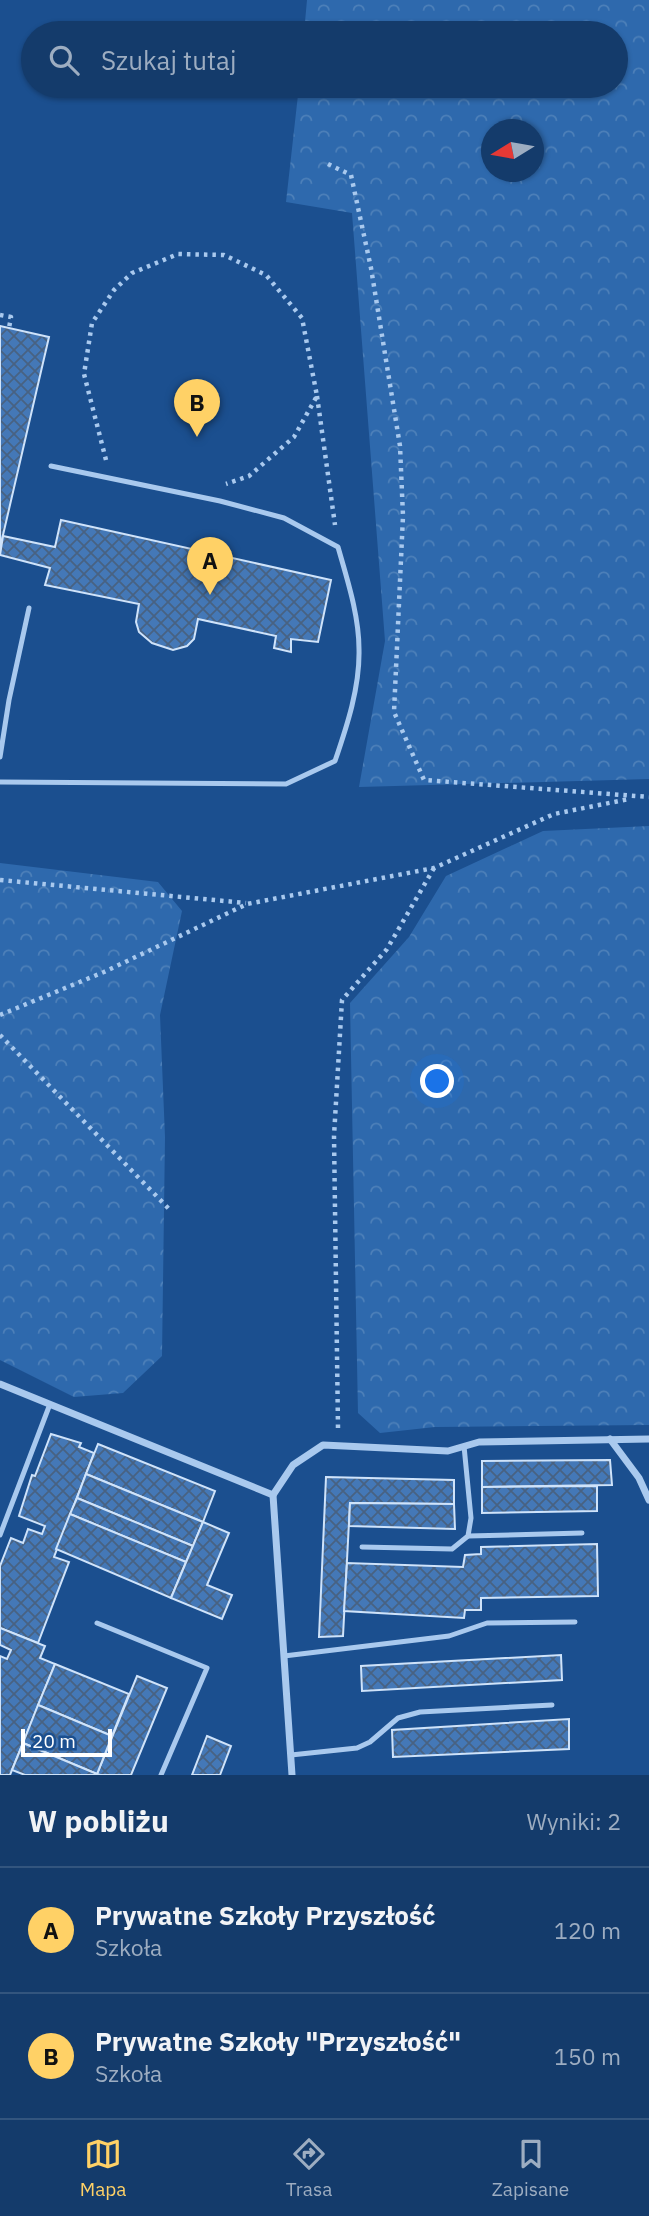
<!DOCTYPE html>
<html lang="pl">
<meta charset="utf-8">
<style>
:root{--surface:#143b6b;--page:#214673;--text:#f1f3f6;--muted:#9dadc1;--line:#33557e;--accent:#ffd166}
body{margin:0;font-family:"IBM Plex Sans",sans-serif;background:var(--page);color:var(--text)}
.compass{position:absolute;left:481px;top:119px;width:63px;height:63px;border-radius:50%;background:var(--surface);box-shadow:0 2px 5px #0004;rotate:259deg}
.scale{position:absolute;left:21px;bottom:18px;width:91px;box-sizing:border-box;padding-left:7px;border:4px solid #fff;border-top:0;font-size:19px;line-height:24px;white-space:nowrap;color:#fff;-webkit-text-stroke:5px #1b4f8f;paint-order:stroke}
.you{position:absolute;left:438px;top:1082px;width:24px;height:24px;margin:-18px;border:5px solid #fff;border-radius:50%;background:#1a73e8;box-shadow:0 0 0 10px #1a73e833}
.badge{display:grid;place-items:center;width:46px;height:46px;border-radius:50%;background:var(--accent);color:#111;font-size:23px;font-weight:700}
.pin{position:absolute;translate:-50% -58px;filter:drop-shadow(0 2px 4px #0008)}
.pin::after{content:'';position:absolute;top:37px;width:24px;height:21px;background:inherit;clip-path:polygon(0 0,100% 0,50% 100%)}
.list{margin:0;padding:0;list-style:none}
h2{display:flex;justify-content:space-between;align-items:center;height:91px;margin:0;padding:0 28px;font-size:30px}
h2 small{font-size:23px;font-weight:400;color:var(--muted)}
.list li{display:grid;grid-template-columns:46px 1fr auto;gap:21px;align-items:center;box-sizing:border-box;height:126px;padding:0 28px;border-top:2px solid var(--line)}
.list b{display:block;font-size:26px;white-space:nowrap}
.list p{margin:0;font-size:23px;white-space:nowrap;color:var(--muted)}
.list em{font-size:23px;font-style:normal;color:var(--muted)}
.icon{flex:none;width:38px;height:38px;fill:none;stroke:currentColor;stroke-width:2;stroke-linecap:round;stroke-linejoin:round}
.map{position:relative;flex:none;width:649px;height:1775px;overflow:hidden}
.search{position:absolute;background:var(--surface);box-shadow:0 2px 5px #0004;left:21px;right:21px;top:21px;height:77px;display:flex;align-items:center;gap:18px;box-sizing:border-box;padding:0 24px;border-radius:38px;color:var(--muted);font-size:26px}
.sheet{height:343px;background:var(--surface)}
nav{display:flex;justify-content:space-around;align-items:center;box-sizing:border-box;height:98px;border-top:2px solid var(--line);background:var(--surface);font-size:19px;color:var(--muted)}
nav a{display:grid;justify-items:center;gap:4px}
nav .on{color:var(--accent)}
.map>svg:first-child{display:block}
.forest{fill:url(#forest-crowns);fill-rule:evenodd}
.building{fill:url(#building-cross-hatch);stroke:#cfe3fa;stroke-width:2}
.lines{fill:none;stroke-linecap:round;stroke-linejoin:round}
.path{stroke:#a9c9ee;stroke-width:4.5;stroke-dasharray:3.5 5;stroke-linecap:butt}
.lane{stroke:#a9c9ee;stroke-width:5}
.street{stroke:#a9c9ee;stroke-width:7}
</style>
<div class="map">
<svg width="649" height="1775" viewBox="0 0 649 1775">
<defs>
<pattern id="forest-crowns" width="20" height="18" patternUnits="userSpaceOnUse" patternTransform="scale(1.75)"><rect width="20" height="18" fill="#2e69ad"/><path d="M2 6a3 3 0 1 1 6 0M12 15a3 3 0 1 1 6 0" fill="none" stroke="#4d80b9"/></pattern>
<pattern id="building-cross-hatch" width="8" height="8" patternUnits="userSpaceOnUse" patternTransform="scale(1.75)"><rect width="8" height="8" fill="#4478b7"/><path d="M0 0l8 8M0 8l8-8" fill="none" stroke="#486282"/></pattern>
</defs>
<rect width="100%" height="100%" fill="#1b4f8f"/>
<g class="forest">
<path d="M 307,0 L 649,0 L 649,779 L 359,787 L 385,641 L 352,213 L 286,202 L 299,86 L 616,86 L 616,33 L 304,33 ZM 491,130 L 534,130 L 534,172 L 491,172 Z"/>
<polygon points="649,826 649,1425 435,1427 380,1433 358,1413 350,1003 409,937 446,876 543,831"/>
<polygon points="0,863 158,882 182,911 160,1015 165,1137 162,1356 123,1393 74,1397 0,1360"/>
</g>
<g class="building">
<polygon points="0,326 49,337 0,548"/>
<polygon points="61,520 331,580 318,642 291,639 291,652 274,648 276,636 198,619 194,639 187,646 173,650 152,643 139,632 136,622 139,604 45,585 50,568 0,555 3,536 55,547"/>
<polygon points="51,1434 81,1443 79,1447 94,1453 54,1557 69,1562 38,1643 0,1628 0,1566 11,1538 23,1543 28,1529 42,1534 45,1526 19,1516 32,1475 35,1476"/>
<polygon points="98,1444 215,1491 203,1522 86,1474"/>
<polygon points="610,1460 612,1485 482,1487 482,1461"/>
<polygon points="86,1474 203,1522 193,1546 77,1498"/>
<polygon points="326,1477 454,1480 454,1504 350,1503 343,1636 319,1637"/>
<polygon points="597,1486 597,1511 482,1513 482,1487"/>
<polygon points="77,1498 193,1546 186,1562 70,1514"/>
<polygon points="350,1503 454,1504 455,1529 349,1526"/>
<polygon points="70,1514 186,1562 171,1598 56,1549"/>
<polygon points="203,1522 229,1533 207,1585 232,1595 222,1619 171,1598"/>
<polygon points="597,1544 598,1596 481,1598 481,1610 465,1610 464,1618 344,1611 347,1563 463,1567 465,1555 481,1554 481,1547"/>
<polygon points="0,1628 45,1646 40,1658 55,1664 10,1775 0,1775 0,1656 7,1659 11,1650 0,1645"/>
<polygon points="561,1655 562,1680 362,1691 361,1666"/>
<polygon points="55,1664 129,1694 112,1736 38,1705"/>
<polygon points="137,1676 167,1688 131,1775 100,1775 97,1774"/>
<polygon points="38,1705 112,1736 97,1774 23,1743"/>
<polygon points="569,1719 569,1749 393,1757 392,1730"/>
<polygon points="207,1736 231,1746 220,1775 192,1775"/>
<polygon points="23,1743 97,1774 97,1775 25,1775 12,1770"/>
</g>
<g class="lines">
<g class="path">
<polyline points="328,164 351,175 371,268 400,446 403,516 394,712 424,780 649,797"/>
<polyline points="0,315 11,317 9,328"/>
<polyline points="317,396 335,525"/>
<polyline points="106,460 84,374 92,323 114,290 132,273 178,254 224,255 266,275 302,318 317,396 294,437 249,476 226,484"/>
<polyline points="0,880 246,903"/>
<polyline points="0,1015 104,972 247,904 434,868 554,814 629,799"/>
<polyline points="0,1035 170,1210"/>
<polyline points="338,1428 334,1136 342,1000 387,949 434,868"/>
</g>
<g class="lane">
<polyline points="0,757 9,700 29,608"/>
<path d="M 0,782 L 286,784 L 335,761 C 347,726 360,687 359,649 C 359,615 347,579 338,547 L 284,518 L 220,501 L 51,466"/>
<polyline points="0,1535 50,1404"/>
<polyline points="468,1536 582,1533"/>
<polyline points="362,1547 452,1549 468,1536 471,1518 464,1446"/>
<polyline points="97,1623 207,1668 161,1775"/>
<polyline points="284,1656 449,1636 487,1623 575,1622"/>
<polyline points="291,1755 357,1748 370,1742 398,1718 420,1712 552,1705"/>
</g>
<g class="street">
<polyline points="0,1384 273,1495 293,1465 323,1445 448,1451 479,1442 649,1439"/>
<polyline points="610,1439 639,1478 649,1500"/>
<polyline points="273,1495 292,1775"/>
</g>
</g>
</svg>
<svg class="compass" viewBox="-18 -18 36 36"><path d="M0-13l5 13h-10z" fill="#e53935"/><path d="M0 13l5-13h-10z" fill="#9dadc1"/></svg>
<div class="scale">20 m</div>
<div class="you"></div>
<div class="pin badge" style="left:210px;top:595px">A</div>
<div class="pin badge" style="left:197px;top:437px">B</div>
<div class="search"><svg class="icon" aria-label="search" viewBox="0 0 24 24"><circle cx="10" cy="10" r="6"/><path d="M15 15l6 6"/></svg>Szukaj tutaj</div>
</div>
<section class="sheet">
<h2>W pobliżu<small>Wyniki: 2</small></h2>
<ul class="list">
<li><span class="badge">A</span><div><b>Prywatne Szkoły Przyszłość</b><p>Szkoła</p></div><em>120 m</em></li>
<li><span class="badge">B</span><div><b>Prywatne Szkoły &quot;Przyszłość&quot;</b><p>Szkoła</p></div><em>150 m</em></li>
</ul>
</section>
<nav>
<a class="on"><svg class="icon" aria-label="map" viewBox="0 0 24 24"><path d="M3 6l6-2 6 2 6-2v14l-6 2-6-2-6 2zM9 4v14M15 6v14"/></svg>Mapa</a>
<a><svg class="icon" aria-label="directions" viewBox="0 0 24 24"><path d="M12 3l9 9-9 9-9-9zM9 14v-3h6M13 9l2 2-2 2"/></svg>Trasa</a>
<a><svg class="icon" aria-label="saved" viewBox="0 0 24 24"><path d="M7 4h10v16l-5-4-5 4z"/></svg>Zapisane</a>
</nav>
